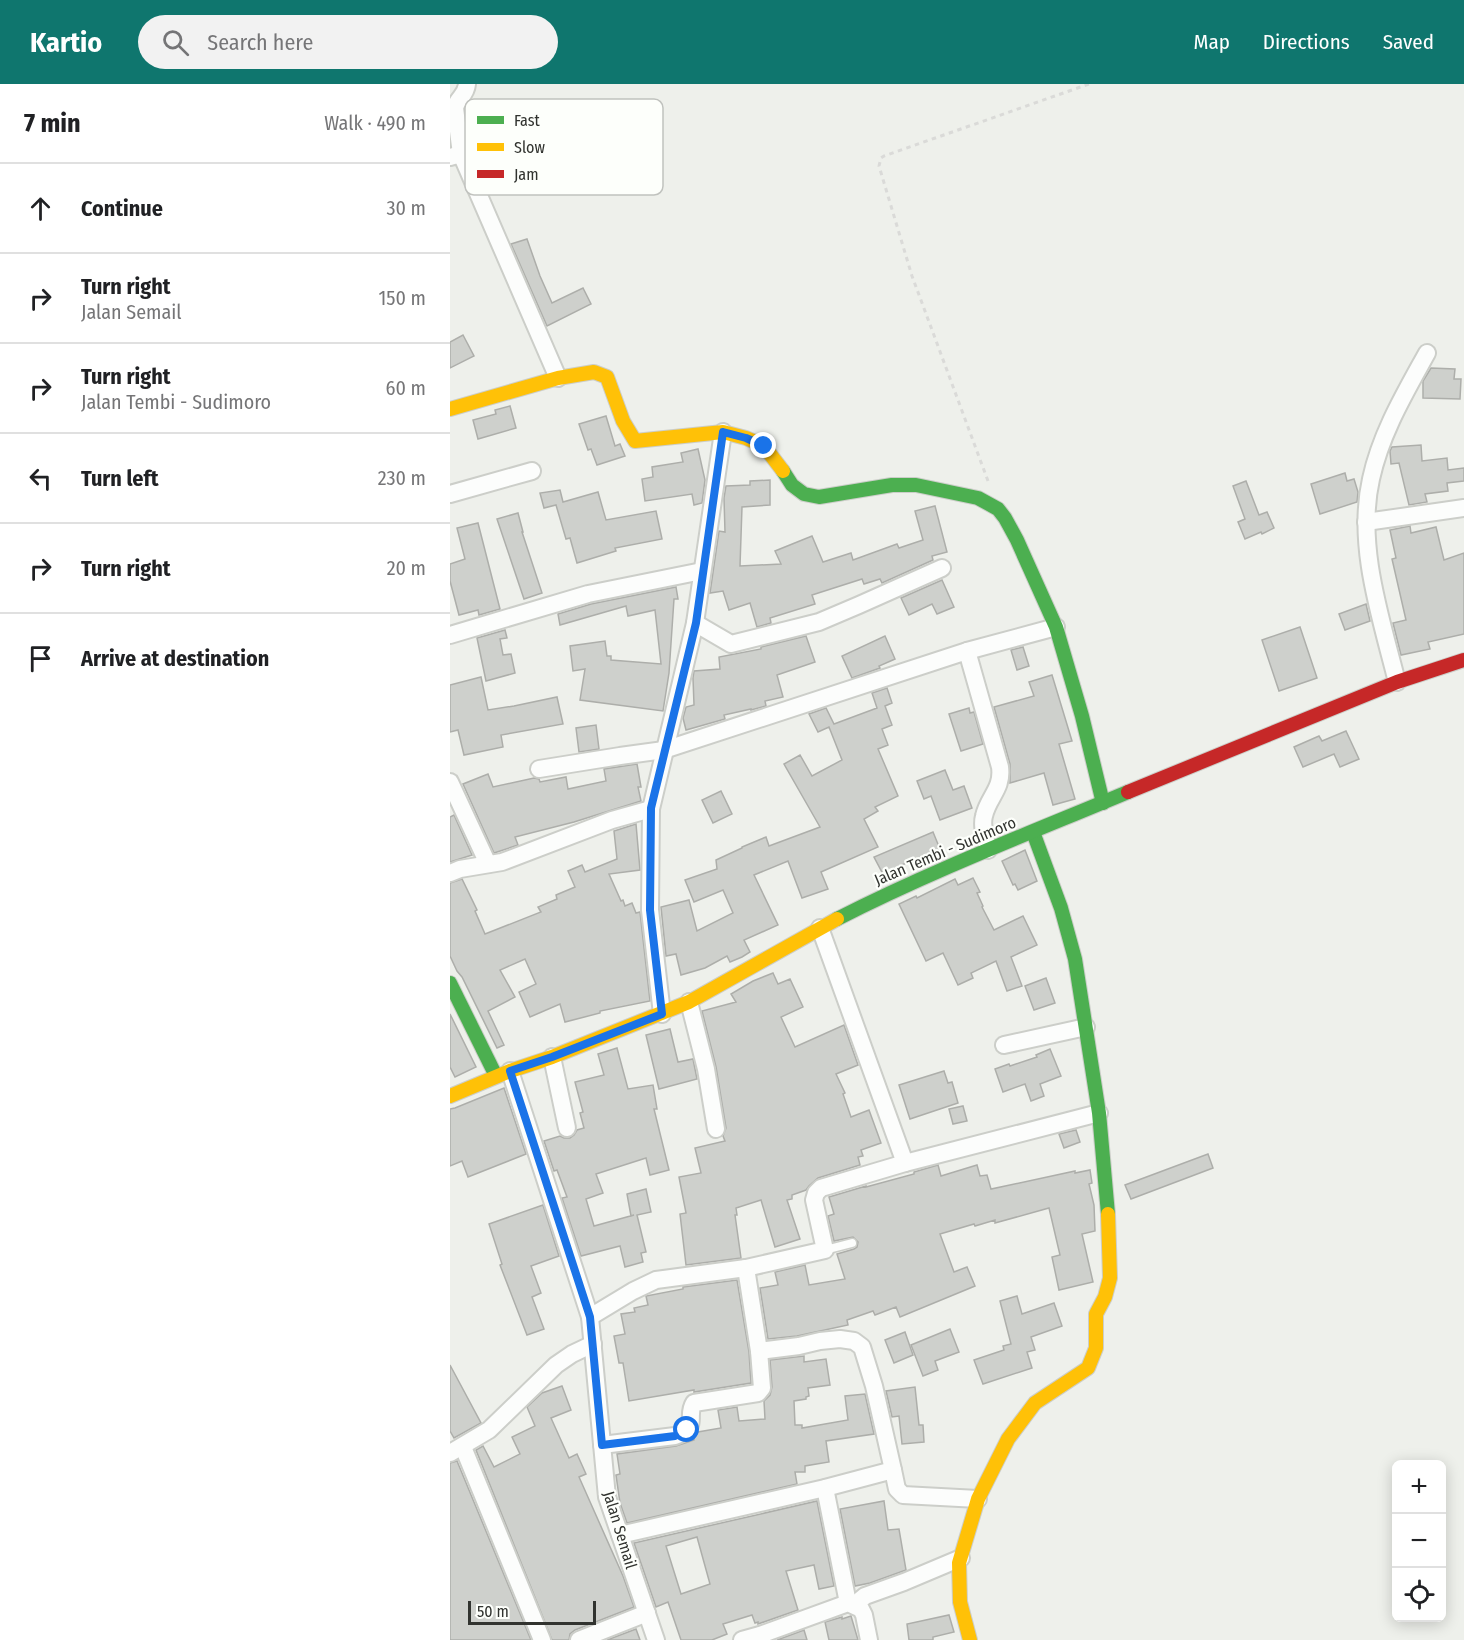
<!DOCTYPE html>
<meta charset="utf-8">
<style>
:root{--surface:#fff;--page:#f2f2f2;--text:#202124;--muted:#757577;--line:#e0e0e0;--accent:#0f766e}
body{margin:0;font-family:"Fira Sans Condensed",sans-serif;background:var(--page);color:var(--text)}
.controls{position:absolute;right:18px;bottom:18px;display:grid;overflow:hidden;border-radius:9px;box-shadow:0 3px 15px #0003}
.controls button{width:54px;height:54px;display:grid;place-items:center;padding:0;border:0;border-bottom:2px solid var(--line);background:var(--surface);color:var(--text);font:30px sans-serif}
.scale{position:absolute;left:18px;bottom:15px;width:128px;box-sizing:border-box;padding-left:6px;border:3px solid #31332f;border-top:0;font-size:16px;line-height:21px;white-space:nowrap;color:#31332f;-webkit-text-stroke:4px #fdfffb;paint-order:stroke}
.stop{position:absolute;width:18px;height:18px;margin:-14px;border:4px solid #1a73e8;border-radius:50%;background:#fff}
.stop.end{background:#1a73e8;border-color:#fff;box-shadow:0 2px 6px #0008}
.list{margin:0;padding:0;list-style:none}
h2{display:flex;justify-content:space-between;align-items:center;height:78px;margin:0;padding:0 24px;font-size:26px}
h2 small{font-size:20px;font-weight:400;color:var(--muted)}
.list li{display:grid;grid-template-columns:39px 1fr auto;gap:18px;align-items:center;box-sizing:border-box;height:90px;padding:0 24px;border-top:2px solid var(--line)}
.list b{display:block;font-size:22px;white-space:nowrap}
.list p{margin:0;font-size:20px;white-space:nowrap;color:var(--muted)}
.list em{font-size:20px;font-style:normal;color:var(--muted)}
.icon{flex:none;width:33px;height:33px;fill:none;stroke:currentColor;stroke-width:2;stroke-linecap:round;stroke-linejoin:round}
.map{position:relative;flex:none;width:1014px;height:1556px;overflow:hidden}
header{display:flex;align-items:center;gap:36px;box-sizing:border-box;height:84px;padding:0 30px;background:var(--accent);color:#fff}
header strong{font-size:28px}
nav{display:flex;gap:33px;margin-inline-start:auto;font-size:21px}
.search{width:420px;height:54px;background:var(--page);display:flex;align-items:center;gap:15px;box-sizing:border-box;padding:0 21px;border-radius:33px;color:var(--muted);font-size:22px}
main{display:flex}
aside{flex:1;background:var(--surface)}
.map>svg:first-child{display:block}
.building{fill:#ced0cc;stroke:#adaeaa;stroke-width:1.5;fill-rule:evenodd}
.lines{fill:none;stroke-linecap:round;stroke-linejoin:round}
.lane-casing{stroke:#cccec9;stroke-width:11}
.street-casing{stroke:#cccec9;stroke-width:20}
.fast-casing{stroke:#cccec9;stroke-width:16}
.slow-casing{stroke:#cccec9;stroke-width:16}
.jam-casing{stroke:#cccec9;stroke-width:16}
.path{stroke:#dadad8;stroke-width:3;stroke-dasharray:4.5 4.5;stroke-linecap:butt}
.lane{stroke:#fcfdfc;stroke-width:8}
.street{stroke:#fcfdfc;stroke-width:16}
.fast{stroke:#4caf50;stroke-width:14}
.slow{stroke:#ffc107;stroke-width:14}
.jam{stroke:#c62828;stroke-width:14}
.route{stroke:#1a73e8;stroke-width:8}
.labels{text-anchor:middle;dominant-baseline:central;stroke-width:4.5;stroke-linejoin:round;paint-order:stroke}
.street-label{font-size:16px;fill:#31332f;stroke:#fdfffb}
.key{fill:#fdfffb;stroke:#c0c2be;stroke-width:1.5}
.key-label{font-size:16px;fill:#31332f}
</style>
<header>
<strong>Kartio</strong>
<div class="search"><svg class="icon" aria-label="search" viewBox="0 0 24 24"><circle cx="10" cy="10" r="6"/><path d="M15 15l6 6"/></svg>Search here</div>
<nav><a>Map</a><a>Directions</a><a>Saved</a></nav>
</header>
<main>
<aside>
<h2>7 min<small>Walk · 490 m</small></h2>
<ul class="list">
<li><svg class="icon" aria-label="ahead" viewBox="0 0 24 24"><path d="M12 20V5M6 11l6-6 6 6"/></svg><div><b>Continue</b></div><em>30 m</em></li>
<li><svg class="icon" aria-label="right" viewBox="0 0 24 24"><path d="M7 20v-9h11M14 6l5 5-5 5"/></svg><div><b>Turn right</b><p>Jalan Semail</p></div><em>150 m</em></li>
<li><svg class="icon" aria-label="right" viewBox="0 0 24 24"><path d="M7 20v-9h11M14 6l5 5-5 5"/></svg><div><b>Turn right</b><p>Jalan Tembi - Sudimoro</p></div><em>60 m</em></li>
<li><svg class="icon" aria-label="left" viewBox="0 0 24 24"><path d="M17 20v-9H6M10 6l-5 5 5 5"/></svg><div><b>Turn left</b></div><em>230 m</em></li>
<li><svg class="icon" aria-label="right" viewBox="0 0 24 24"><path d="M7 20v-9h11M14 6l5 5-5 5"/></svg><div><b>Turn right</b></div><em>20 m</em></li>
<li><svg class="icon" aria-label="arrive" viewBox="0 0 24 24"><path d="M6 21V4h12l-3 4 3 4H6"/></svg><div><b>Arrive at destination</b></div></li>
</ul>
</aside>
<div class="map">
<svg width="1014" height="1556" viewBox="0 0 1014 1556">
<rect width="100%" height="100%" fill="#eef0eb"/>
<g class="building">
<polygon points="77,155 90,192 102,219 133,204 141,220 97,242 61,160"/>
<polygon points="13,251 24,272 0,284 0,258"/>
<polygon points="981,284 1005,285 1004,295 1011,295 1010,315 973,314 973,297"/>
<polygon points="60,322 66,344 28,355 23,336 46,330 45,326"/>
<polygon points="156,332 165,362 170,360 175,372 147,381 141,365 138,366 129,340"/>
<polygon points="971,361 972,377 997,374 998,386 1014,384 1014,397 997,399 998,407 975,410 977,418 959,421 949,379 941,380 940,367 942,363"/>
<polygon points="248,365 255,396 252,419 244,421 242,410 195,417 192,395 203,393 202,383 233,378 231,369"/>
<polygon points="895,389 897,397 904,395 908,408 907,418 870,430 861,400"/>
<polygon points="320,396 320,421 292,423 290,482 331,480 325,467 362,452 373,478 401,469 403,476 447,460 449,464 473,456 465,427 485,422 497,468 482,472 483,476 432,499 430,495 414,500 412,495 362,511 365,520 320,534 321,539 307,543 300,519 279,526 273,507 260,509 269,447 275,448 274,414 276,402 300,401 300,397"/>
<polygon points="796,397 809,431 817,428 824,444 812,450 811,448 795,455 788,438 795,435 783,402"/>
<polygon points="110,406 113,418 148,408 156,436 206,427 212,455 165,464 166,467 127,479 120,454 116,455 106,421 94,424 90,409"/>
<polygon points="68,429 73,448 72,448 92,509 74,515 47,435"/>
<polygon points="28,439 50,525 29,531 28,526 9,531 0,497 0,480 15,475 7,444"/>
<polygon points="960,442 961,449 986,443 994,476 1014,469 1014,550 978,558 980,565 951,571 943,539 956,536 942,475 946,474 940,446"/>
<polygon points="492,496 504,523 487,530 482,520 459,531 451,514"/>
<polygon points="226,503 228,515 224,515 219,589 213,627 130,616 135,585 123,587 120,562 155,557 157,572 161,572 161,576 211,580 205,526 178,532 176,522 110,541 108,530 141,520"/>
<polygon points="916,520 920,537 895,546 889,530"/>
<polygon points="850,543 867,594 829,607 812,556"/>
<polygon points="55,546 57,554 50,555 53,571 61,570 65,589 36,597 27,554"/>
<polygon points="356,552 365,578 327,591 333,613 315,617 316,622 301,626 301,625 274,631 275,635 236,646 233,634 236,623 244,621 243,594 244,587 270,585 269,573 311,565 311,563"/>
<polygon points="435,552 445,575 429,582 430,584 402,594 392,572"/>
<polygon points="573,563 579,582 567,586 561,566"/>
<polygon points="602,591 622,657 609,660 625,715 603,721 594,689 560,699 560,680 544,623 584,612 579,598"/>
<polygon points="31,593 38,626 64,622 107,613 113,640 51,651 53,663 14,671 8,646 0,648 0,601"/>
<polygon points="437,604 442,619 435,622 442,641 432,645 438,661 428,665 448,712 425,723 428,727 414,735 428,763 371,788 378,805 352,814 338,777 304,791 328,841 294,856 300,868 292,873 280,878 277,872 255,884 231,891 226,870 216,872 211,823 239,816 247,847 283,829 273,806 244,818 235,796 267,785 266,776 292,764 292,763 316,753 319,762 370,743 334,680 350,671 362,692 392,676 379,643 368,648 359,630 376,624 384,640 427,624 422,609"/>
<polygon points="519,624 520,629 524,628 533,660 511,667 499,630"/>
<polygon points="146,641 149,665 129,668 126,644"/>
<polygon points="896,647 909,675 890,683 884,670 853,683 844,663 869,652 872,657"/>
<polygon points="187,680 191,703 188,703 191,717 124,738 65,753 68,761 44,769 13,700 38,690 43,703 84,694 89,695 90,698 116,693 118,705 156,697 154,685"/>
<polygon points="495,686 503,706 514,702 522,724 490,736 481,712 474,715 467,697"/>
<polygon points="271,707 282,730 263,739 252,716"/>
<polygon points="4,731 22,771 0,778 0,733"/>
<polygon points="186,740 190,786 159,790 171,817 173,816 175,822 182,819 186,829 190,828 200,917 150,927 150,929 115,938 110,920 80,933 69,908 86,900 75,875 50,886 65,913 38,927 54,961 47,964 12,893 7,887 0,872 0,799 12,795 27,826 25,827 35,850 91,828 88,823 107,815 106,811 125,803 118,787 132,781 135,788 167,775 164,747"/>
<polygon points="483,748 490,765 447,783 448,785 434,792 424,773"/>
<polygon points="575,766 587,797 568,806 565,800 563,801 552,777"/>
<polygon points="523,794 530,808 527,809 533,822 532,823 544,846 573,832 587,861 561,873 572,902 557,907 546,877 521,889 523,894 508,901 493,869 476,877 449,820 466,812 467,814 505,795 508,801"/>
<polygon points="323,889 328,900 340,895 353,923 331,933 345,963 394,941 408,981 386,990 395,1009 393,1010 401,1033 419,1026 431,1059 411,1066 413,1072 408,1073 410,1081 368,1094 359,1102 356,1106 342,1111 342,1115 337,1116 350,1155 325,1163 311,1116 286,1124 287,1131 285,1131 291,1174 236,1181 230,1130 236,1129 229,1093 251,1089 245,1064 275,1057 273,1052 276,1044 266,983 252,927 286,918 281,910 303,897"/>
<polygon points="596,894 605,919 584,926 575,902"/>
<polygon points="0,930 26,983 5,993 0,983"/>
<polygon points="220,945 228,978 243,975 247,995 209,1005 196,951"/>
<polygon points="167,964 178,1005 203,1001 207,1025 204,1025 219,1086 200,1091 196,1074 146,1090 153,1109 136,1115 144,1142 184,1131 181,1132 177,1110 196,1105 201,1128 187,1131 196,1168 191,1169 193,1178 175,1183 170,1162 131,1172 112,1114 117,1113 107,1086 104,1087 94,1057 110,1052 114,1054 120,1054 124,1051 127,1046 134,1044 130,1029 133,1028 125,998 154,991 148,970"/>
<polygon points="600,965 611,992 590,1000 594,1012 581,1017 575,1000 553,1008 545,985 559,980 560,982 587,973 586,971"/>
<polygon points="494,987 498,999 502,998 508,1019 460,1035 449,1001"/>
<polygon points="54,1004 76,1070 18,1093 12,1077 0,1082 0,1025 5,1024"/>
<polygon points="513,1022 517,1037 503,1040 499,1025"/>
<polygon points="626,1046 630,1058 614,1064 609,1050"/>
<polygon points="758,1070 763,1084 681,1115 675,1101"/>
<polygon points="488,1081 491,1092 527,1081 530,1092 537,1091 541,1105 625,1087 625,1089 640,1086 642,1099 639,1100 644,1121 645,1147 632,1150 643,1198 609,1206 602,1173 610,1171 599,1124 545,1139 545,1136 525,1142 524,1140 490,1150 504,1188 517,1183 525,1202 450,1233 446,1223 425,1231 423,1227 397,1236 398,1241 347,1252 318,1255 310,1204 328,1201 325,1188 355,1181 359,1201 395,1195 387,1170 404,1165 407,1163 408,1158 403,1153 384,1157 378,1132 384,1130 379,1113 416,1102 416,1103 464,1090 464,1088"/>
<polygon points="93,1121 109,1172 81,1182 91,1209 82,1213 94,1245 77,1251 50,1181 52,1180 39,1140"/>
<polygon points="287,1196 299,1268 301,1299 244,1308 244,1306 179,1317 173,1279 169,1279 164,1252 175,1250 171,1230 185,1228 184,1224 198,1221 196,1212 233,1205 233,1203"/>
<polygon points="567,1212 572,1230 604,1219 612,1242 581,1253 585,1266 577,1268 582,1284 533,1300 524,1276 554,1266 553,1262 561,1260 550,1217"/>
<polygon points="500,1245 509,1268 485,1277 488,1286 473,1292 461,1261"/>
<polygon points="455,1248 463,1271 444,1279 435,1256"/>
<polygon points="354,1272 354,1278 376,1275 380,1301 358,1304 359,1312 356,1313 356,1315 344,1317 345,1341 352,1341 352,1344 398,1336 395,1312 415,1310 424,1350 376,1357 379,1378 355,1382 355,1388 345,1388 347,1400 177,1439 170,1419 166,1391 170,1390 167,1370 226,1362 244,1356 244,1354 248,1348 271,1344 268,1326 287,1323 289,1337 315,1335 314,1317 320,1311 322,1303 320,1276"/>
<polygon points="0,1281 31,1339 4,1354 0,1347"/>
<polygon points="112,1302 121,1326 101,1334 119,1374 127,1370 136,1390 129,1393 173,1492 184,1523 125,1546 120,1550 119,1556 102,1556 26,1366 33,1362 44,1383 70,1370 62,1353 85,1342 77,1323 92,1309"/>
<polygon points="465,1303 469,1341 473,1341 474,1358 452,1360 449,1332 442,1333 436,1307"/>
<polygon points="7,1377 81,1556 0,1556 0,1379"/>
<path d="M 367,1417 L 384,1502 L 369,1505 L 364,1481 L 336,1487 L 348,1526 L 308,1540 L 308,1538 L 305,1539 L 302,1531 L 273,1540 L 277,1550 L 262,1556 L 231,1556 L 218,1518 L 206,1523 L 184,1459 ZM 247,1453 L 260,1500 L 231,1510 L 216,1462 Z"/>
<polygon points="434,1417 438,1446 449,1445 456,1486 420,1499 405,1502 390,1425"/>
<polygon points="499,1531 504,1548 483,1553 483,1556 459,1556 457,1540"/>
<polygon points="401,1532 408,1556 379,1556 375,1538 392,1533 392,1535"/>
<polygon points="186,1545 190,1556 157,1556"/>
<polygon points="354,1546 357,1556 327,1556"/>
</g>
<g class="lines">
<defs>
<polyline id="lane" points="375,1166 402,1159"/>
<g id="street">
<path d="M 11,70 L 5,24 C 7,14 16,12 17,0"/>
<polyline points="0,73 11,70 108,294"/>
<polyline points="0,410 82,387"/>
<polyline points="916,438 1014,424"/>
<polyline points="245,539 281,560 369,538 409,521 492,484"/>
<polyline points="0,551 138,510 252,487"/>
<path d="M 517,567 L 550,683 C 553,705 538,713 534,732 C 531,743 536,755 538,766"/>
<path d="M 947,598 C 931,534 906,461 921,395 C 931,349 955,309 977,269"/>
<polyline points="89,685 170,672 214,666 517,567 606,543"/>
<polyline points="0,698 38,780"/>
<polyline points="0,789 10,785 52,778 162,736 201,725"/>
<polyline points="370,844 455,1079"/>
<polyline points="239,918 256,985 266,1045"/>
<polyline points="212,930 200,826 201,725 245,539 273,348"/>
<polyline points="554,961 636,943"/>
<polyline points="102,973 117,1044"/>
<polyline points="60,987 140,1233 157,1413 206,1556"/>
<polyline points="140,1233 183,1207 206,1196 296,1184 375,1166 364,1116 366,1109 371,1104 455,1079 649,1029"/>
<path d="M 152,1361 L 225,1352 C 251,1343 235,1333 244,1319 L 308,1309 L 312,1304 L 309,1267"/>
<polyline points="13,1363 92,1556"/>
<polyline points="0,1369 39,1346 106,1281 122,1270 143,1260"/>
<polyline points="443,1386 447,1405 453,1411 528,1415"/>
<polyline points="375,1404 398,1519"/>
<polyline points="170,1451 375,1404 443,1386 424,1302 412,1263 404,1257 390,1255 370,1257 349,1262 309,1267 296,1184"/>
<polyline points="407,1522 409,1517 415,1512 454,1498 511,1474"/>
<polyline points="129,1556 197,1529"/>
<polyline points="292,1556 310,1551 398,1519 411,1525 414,1531 419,1556"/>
</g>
<g id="fast">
<polyline points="333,387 342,401 354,410 369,413 442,401 466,401 528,414 548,425 555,434 567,456 606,543 632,632 653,719"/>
<polyline points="583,748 611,824 625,875 649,1029 658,1130"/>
<path d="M 387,835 C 481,787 580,749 678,708"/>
<polyline points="0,899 46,992"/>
</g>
<g id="slow">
<polyline points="0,325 108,294 144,288 157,293 173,337 185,357 273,348 296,354 314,362 333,387"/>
<polyline points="0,1012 60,987 102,973 239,918 387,835"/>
<polyline points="520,1556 510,1518 509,1479 528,1415 558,1355 585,1319 638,1284 646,1264 646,1230 655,1213 660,1194 658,1130"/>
</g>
<polyline id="jam" points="678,708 947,598 1014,576"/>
</defs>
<use href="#lane" class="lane-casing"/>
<use href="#street" class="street-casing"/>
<use href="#fast" class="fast-casing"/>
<use href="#slow" class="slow-casing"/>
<use href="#jam" class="jam-casing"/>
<polyline class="path" points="538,397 462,192 429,82 431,74 434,72 639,0"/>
<use href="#lane" class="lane"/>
<use href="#street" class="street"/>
<use href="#fast" class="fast"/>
<use href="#slow" class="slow"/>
<use href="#jam" class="jam"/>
</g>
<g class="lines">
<polyline class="route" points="237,1346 225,1352 152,1361 140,1233 60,987 102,973 212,930 200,826 201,724 246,539 273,348 296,354 314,362"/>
</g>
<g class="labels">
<g class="street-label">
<text transform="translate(495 767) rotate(-23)">Jalan Tembi - Sudimoro</text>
<text transform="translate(170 1446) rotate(73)">Jalan Semail</text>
</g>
</g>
<rect x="15" y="15" width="198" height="96" rx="9" class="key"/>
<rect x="27" y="32" width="27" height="8" fill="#4caf50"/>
<rect x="27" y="59" width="27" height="8" fill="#ffc107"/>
<rect x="27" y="86" width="27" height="8" fill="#c62828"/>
<g class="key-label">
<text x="64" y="42">Fast</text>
<text x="64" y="69">Slow</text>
<text x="64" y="96">Jam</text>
</g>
</svg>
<div class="controls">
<button>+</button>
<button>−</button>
<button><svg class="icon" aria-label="locate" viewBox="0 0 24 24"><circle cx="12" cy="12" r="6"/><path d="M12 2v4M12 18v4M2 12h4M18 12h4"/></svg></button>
</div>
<div class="scale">50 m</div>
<div class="stop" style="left:237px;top:1346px"></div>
<div class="stop end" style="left:314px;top:362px"></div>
</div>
</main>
